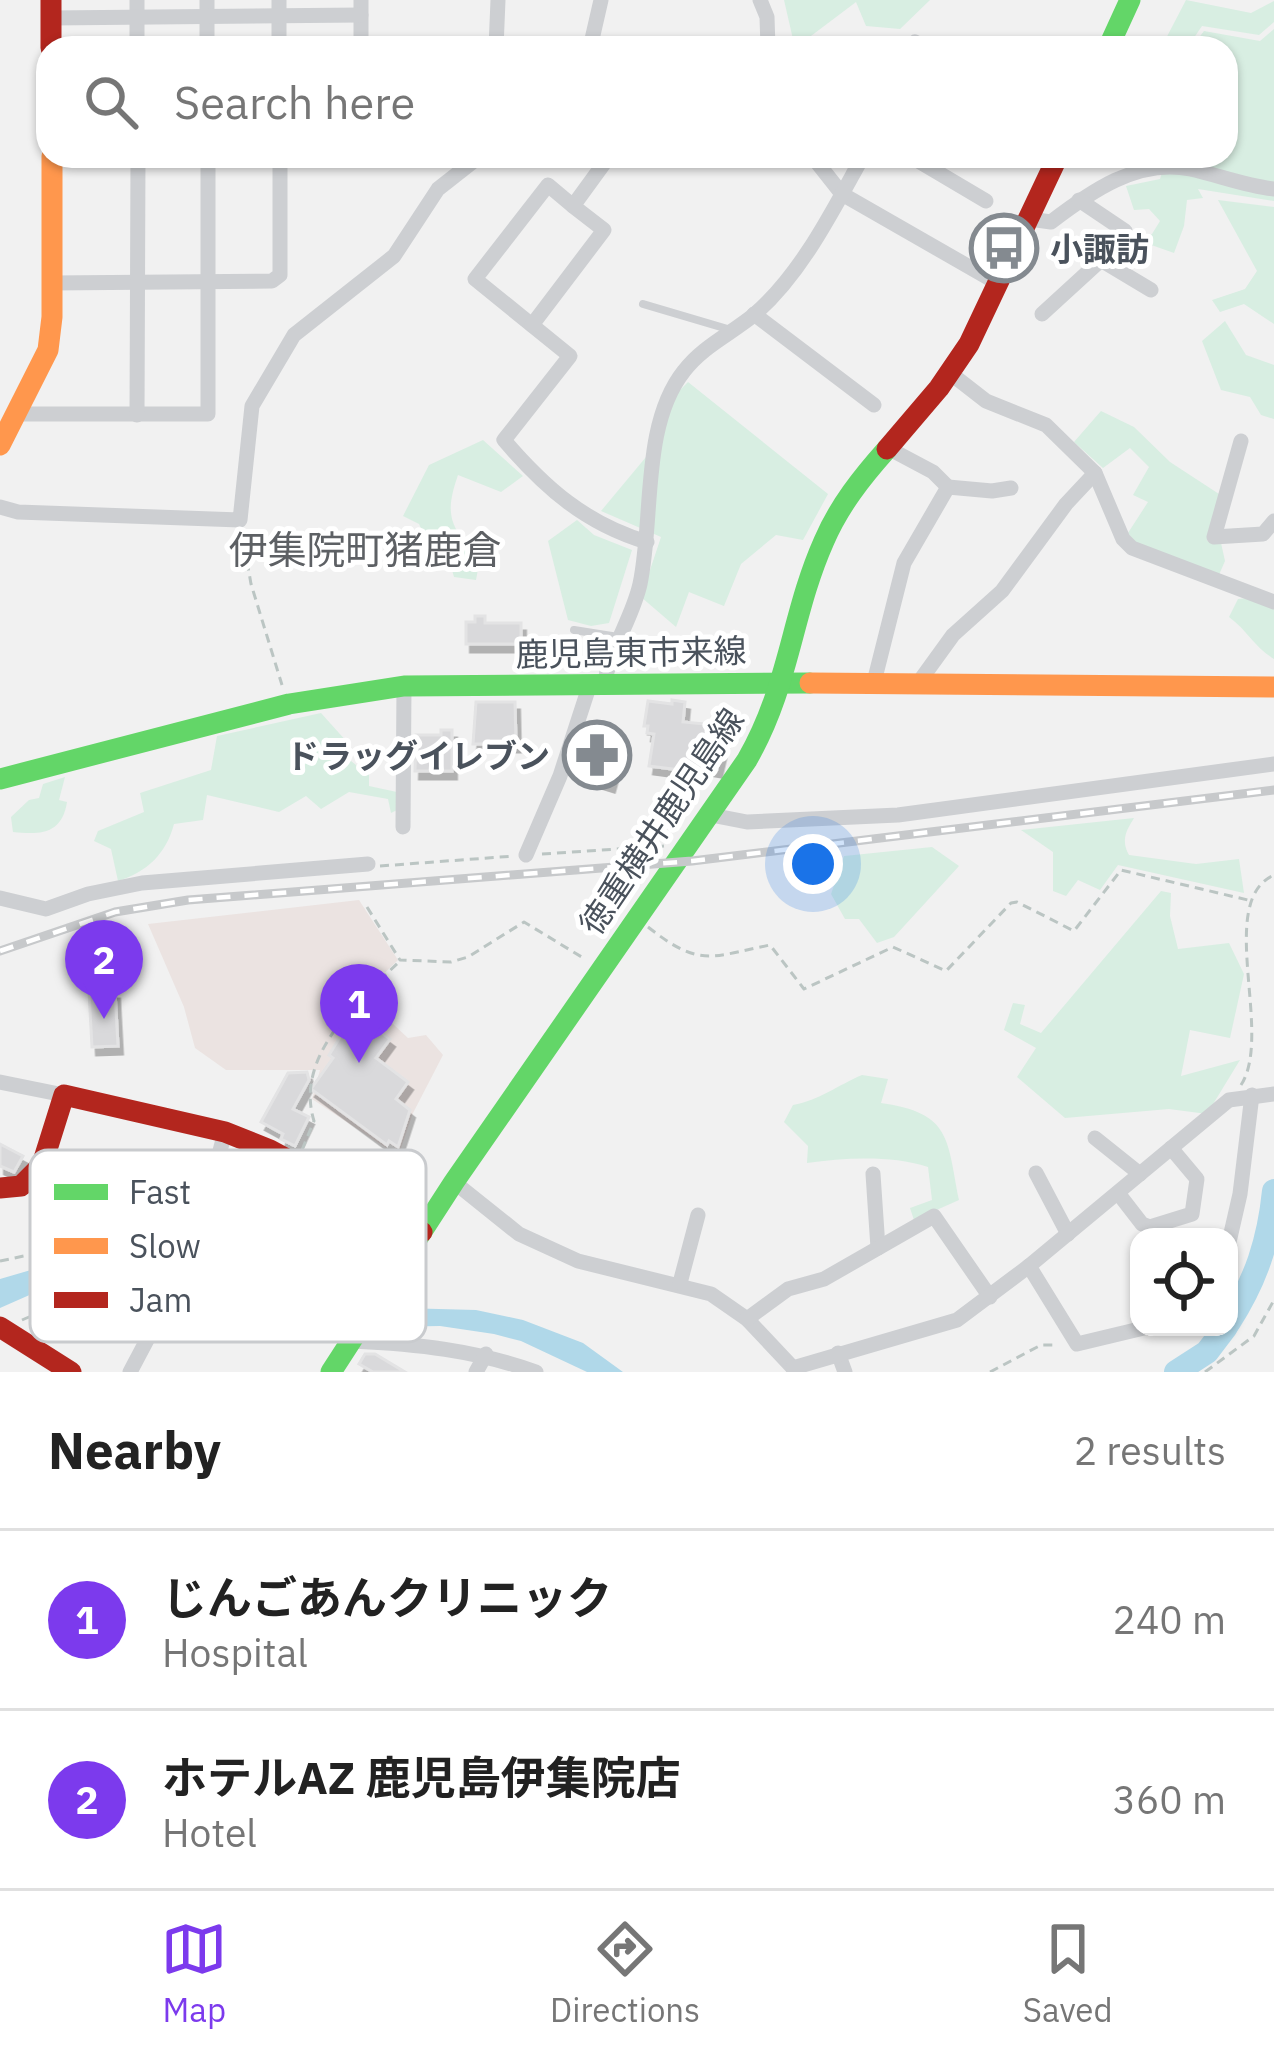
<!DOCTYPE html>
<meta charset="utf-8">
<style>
:root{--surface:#fff;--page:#f2f2f2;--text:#222;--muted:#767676;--line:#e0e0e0;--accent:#7c3aed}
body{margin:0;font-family:"IBM Plex Sans","Noto Sans JP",sans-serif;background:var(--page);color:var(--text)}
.controls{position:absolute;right:36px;bottom:36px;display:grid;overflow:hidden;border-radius:24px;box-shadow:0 3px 9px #0004}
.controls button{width:108px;height:108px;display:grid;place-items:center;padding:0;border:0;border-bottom:3px solid var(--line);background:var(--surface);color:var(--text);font:60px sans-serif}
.you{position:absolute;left:813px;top:864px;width:42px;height:42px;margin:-30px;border:9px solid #fff;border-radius:50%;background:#1a73e8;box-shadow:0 0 0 18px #1a73e833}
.badge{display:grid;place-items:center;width:78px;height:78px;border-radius:50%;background:var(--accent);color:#fff;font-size:39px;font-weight:700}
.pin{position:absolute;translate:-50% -99px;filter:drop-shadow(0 3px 6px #0008)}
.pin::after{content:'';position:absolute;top:63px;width:42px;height:36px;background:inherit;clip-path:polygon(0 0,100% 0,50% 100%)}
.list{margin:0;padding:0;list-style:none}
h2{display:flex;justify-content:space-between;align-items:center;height:156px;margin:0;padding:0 48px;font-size:51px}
h2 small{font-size:39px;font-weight:400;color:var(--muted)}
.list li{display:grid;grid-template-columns:78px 1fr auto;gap:36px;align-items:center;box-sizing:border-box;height:180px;padding:0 48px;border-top:3px solid var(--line)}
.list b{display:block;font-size:45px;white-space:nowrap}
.list p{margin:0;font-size:39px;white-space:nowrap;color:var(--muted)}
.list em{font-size:39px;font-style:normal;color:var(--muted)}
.icon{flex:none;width:66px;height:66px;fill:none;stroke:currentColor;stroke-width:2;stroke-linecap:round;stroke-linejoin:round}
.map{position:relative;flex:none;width:1274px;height:1372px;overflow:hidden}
.search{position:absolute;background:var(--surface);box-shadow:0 3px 9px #0004;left:36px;right:36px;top:36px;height:132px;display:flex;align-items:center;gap:30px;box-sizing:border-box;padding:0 42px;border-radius:36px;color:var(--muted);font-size:45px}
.sheet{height:516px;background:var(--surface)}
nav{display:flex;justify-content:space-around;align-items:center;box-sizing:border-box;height:168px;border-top:3px solid var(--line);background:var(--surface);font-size:33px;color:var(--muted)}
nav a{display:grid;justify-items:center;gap:6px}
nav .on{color:var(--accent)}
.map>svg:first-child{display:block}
.medical{fill:#ebe3e1}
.green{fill:#d8eee2}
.water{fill:#b0d8e9}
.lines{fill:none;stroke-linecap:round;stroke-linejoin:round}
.river{stroke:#b0d8e9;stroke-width:24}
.building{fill:#d9d9db;stroke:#e3e3e4;stroke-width:3;filter:url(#shadow)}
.path{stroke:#bbc5c3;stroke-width:3;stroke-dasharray:9 6;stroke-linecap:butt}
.lane{stroke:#cdcfd2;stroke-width:8}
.street{stroke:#cdcfd2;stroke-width:15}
.fast{stroke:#63d668;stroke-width:21}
.slow{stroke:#ff974d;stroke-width:21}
.jam{stroke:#b3261e;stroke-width:21}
.rail-casing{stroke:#c7c9cb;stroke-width:9}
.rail{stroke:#fff;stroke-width:4.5;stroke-dasharray:14;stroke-linecap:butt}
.labels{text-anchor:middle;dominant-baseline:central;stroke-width:10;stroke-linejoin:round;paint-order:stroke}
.poi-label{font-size:33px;font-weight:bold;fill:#4a525c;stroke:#fff;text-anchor:start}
.street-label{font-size:33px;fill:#4a525c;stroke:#fff}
.quarter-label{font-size:39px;fill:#5d6064;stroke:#fff}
.key{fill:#fff;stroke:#c9cbce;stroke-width:3}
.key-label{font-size:33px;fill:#4a525c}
</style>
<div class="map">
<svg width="1274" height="1372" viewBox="0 0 1274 1372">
<defs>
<filter id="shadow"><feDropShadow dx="4.5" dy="8" stdDeviation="0" flood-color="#0004"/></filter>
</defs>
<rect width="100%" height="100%" fill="#f1f1f1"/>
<polygon class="medical" points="359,900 398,960 362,995 408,1038 426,1035 443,1055 413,1113 400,1151 390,1144 386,1148 312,1099 320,1070 226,1070 195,1048 184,1007 148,924"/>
<g class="green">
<polygon points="784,0 930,0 900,29 866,26 856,2 795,48"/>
<polygon points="1186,0 1251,13 1274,1 1274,22 1259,35 1202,26 1187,48 1161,48"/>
<polygon points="1274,29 1274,201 1198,189 1203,198 1187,200 1184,226 1174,253 1140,241 1152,234 1160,221 1149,209 1134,210 1126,186 1160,179 1167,156 1226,156 1226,48 1191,48 1204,31 1260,41"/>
<polygon points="1218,200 1274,207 1274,324 1244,304 1220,312 1212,300 1245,289 1257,271"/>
<polygon points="1225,321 1246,355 1274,365 1274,419 1261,415 1250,397 1221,390 1202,341"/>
<polygon points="688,382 828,494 803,540 776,535 741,564 724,606 689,592 676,627 641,597 661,537 601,511 646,457 674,396"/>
<polygon points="1101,411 1134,427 1170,462 1219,494 1207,541 1221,543 1225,561 1218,577 1137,545 1128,533 1148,502 1133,495 1149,467 1130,448 1103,468 1074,442"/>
<path d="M 483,440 L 523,476 L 501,492 L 458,475 C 442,521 454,526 479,564 L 476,580 L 454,577 L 444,542 L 426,539 L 419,524 L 403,516 L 429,465 Z"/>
<polygon points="577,520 594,535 632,550 609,623 591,626 568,620 548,541"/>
<path d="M 1274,595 L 1274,659 C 1255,648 1247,630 1229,617 L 1238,599 Z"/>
<path d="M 321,713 L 348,743 L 346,757 L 361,769 L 369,770 L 369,786 L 397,792 L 399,809 L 391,813 L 388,799 L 349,792 L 321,809 L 306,796 L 279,812 L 207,795 L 203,820 L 174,824 C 166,854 147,872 118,881 L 111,849 L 94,841 L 98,831 L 144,812 L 140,793 L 211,770 L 217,736 Z"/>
<path d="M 65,777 L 59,800 L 67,802 C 62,834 41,835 13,832 L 11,817 L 29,800 L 39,798 L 43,784 Z"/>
<path d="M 1134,818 C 1126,831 1121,840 1129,855 L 1196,864 L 1239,859 L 1244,893 L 1118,865 L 1100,890 L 1078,880 L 1066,896 L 1053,891 L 1053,852 L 1021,830 Z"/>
<polygon points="932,847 959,866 894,937 877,943 859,919 845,919 831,894 844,856"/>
<polygon points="1161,891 1171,893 1170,916 1178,949 1229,943 1244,974 1230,1038 1190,1030 1181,1076 1240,1060 1207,1114 1169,1109 1065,1118 1017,1077 1036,1048 1004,1030 1013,1003 1025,1005 1020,1024 1041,1033"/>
<path d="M 862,1075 L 888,1079 L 881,1103 C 951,1113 947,1138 959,1200 L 914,1220 L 910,1208 L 932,1200 L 928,1167 C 890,1155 845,1158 807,1163 L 808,1146 L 784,1122 L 793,1105 C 820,1100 836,1086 862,1075 Z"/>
</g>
<polygon class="water" points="125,1259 247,1275 294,1287 337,1305 341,1301 401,1308 476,1310 523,1320 583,1343 623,1372 587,1372 521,1341 494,1334 440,1326 332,1328 333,1318 310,1318 224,1297 57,1290 34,1293 0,1308 0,1279 48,1265 106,1264"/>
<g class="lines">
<g class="river">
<path d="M 1229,1322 C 1256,1280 1269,1241 1274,1191"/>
<polyline points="1176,1372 1207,1352 1226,1327"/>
</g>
</g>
<g class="building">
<polygon points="475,616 485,616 485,623 521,623 521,644 466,644 466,622 475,622"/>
<polygon points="672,700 685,702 683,722 727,726 717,769 681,763 680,770 649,766 654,734 647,733 648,726 644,726 648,701 672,704"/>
<polygon points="476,702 515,702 516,744 473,744"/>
<polygon points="589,727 623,737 610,784 574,773"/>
<polygon points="441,730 452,730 452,771 415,771 416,735 441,735"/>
<polygon points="115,991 118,1046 92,1047 89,992"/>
<polygon points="355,1013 390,1039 376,1058 408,1082 396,1099 410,1110 398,1147 389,1141 387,1145 311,1089 333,1058 329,1055"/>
<polygon points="307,1072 309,1080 293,1109 309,1117 295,1146 281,1139 283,1134 261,1122 288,1073"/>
<polygon points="0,1144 23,1156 14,1172 0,1166"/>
<polygon points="365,1354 375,1354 405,1372 373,1372 359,1364"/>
</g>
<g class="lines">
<g class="path">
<polyline points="242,532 251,584 282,685"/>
<polyline points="542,854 664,846"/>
<polyline points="380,866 514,856"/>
<polyline points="367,907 400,960 451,962 468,957 524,922 585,959"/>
<path d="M 648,927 C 700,968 710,957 770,945 L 804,989 L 893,947 L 946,971 L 1011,903 L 1017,902 L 1074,931 L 1121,870 L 1252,901"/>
<path d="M 1241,1085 C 1274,1034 1215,901 1274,875"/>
<path d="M 302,1150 L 314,1121 C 294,1056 358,1001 400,961"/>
<polyline points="0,1261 67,1247 176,1252"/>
<path d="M 22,1320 C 57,1304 110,1302 148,1310"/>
<polyline points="990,1372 1041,1345 1057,1345"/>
<polyline points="1205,1372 1254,1336 1274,1300"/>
</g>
<g class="lane">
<polyline points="643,304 731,330"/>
<polyline points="574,630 618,637"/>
</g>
<g class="street">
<polyline points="137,0 137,48"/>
<polyline points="207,0 207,48"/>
<polyline points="279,0 279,48"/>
<polyline points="361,0 361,48"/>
<polyline points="760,0 767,17 768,48"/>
<polyline points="51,18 361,15"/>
<polyline points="496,48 498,0"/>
<polyline points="590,48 601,0"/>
<polyline points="909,48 915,42 927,48"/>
<polyline points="812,156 842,194 999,284"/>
<polyline points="910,156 986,201"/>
<path d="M 573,206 L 548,185 L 475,279 L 570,356 L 504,440 C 545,488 586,524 647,542"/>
<path d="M 1029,219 L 1051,222 C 1090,192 1138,158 1190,169 C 1218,175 1245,186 1274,189"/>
<polyline points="1101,260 1151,290"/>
<polyline points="52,283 272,281 280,275 280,156"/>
<polyline points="754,314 874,405"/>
<polyline points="1042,314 1101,260 1125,231 1079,200"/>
<polyline points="532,325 604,230 573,206 605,162 596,156"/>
<polyline points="950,373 986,401 1046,425 1095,473 1123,539 1132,548 1274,602"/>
<polyline points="18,414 208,414 208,156"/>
<polyline points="137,415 138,156"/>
<polyline points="1241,441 1214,537 1263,534 1274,521"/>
<polyline points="948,487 992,491 1011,488"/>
<polyline points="0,507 18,512 240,520 252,406 294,335 394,256 438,189 480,156"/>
<polyline points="874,682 904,563 948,487 933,472 886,447"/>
<polyline points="919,682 953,635 1002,591 1066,504 1095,473"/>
<path d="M 604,687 C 609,649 632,620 640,584 C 654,518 641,425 684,371 C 703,346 731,334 755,314 C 802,273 833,210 863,156"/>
<polyline points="711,815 747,822 898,815 1274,764"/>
<polyline points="403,827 404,686"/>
<polyline points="526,855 560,776 589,687"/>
<polyline points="0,898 46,909 88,894 142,883 368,864"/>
<polyline points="0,1082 64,1095"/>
<polyline points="1095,1138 1140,1174"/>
<polyline points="1036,1173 1068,1234"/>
<polyline points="873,1174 878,1248"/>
<polyline points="454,1182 519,1234 578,1261 711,1294 747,1319 793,1368"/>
<polyline points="1118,1193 1142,1224 1150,1227 1192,1214 1197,1179 1171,1148"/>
<polyline points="1229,1242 1240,1194 1252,1095"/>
<polyline points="1029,1266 1077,1344 1148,1327"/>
<polyline points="680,1283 698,1215"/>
<polyline points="747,1319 788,1289 824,1279 934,1216 990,1297"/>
<path d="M 352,1341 C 417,1344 474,1350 536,1372"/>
<polyline points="838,1353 845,1372"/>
<polyline points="793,1368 957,1320 1029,1266 1229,1100 1274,1094"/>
<polyline points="130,1372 193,1253 225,1132"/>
<polyline points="476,1372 486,1354"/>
</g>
<g class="fast">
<polyline points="1108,48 1130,0"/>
<polyline points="0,779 289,704 404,686 810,683"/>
<path d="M 331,1372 L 454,1182 L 747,760 C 790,685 791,615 824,541 C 839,506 862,477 887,449"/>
</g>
<g class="slow">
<polyline points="0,445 48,350 52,317 52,156"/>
<polyline points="810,683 1274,687"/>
</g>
<g class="jam">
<polyline points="51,0 51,48"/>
<polyline points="887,449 939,388 969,344 1058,156"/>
<polyline points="0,1188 21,1186 42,1165 64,1095 225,1132 270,1150 422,1232"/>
<polyline points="0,1327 71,1372"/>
</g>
<defs>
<polyline id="rail" points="0,951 115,912 188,900 692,861 1274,790"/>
</defs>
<use href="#rail" class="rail-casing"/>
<use href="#rail" class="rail"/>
</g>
<defs>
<symbol id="bus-ring" viewBox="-11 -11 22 22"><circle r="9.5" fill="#fff" stroke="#848a90" stroke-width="1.5"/><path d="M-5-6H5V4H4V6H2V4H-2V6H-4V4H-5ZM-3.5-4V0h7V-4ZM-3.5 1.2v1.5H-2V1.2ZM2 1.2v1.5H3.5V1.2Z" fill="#848a90"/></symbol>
<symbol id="pharmacy-ring" viewBox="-11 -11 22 22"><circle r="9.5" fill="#fff" stroke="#848a90" stroke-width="1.5"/><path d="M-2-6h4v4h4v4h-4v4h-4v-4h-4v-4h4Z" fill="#848a90"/></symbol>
</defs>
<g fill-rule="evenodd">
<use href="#bus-ring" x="966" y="210" width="76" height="76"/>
<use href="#pharmacy-ring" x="559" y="717" width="76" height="76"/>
</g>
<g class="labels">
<g class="poi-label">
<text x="1050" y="248">小諏訪</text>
<text x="550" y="755" text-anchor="end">ドラッグイレブン</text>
</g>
<g class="street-label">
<text transform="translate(631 652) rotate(-1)">鹿児島東市来線</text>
<text transform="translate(661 821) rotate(-56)">徳重横井鹿児島線</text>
</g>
<g class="quarter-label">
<text x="365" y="549">伊集院町猪鹿倉</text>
</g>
</g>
<rect x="30" y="1150" width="396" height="192" rx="18" class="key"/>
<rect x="54" y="1184" width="54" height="16" fill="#63d668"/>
<rect x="54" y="1238" width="54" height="16" fill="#ff974d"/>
<rect x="54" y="1292" width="54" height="16" fill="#b3261e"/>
<g class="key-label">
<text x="129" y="1204">Fast</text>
<text x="129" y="1258">Slow</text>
<text x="129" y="1312">Jam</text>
</g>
</svg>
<div class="controls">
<button><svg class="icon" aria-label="locate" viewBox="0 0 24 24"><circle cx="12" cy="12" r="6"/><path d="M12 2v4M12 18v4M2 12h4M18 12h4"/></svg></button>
</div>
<div class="you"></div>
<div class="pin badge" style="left:359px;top:1063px">1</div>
<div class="pin badge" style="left:104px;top:1019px">2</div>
<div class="search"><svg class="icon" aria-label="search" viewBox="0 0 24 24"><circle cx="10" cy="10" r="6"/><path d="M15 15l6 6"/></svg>Search here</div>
</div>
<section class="sheet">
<h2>Nearby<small>2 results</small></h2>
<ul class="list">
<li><span class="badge">1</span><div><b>じんごあんクリニック</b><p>Hospital</p></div><em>240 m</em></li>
<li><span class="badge">2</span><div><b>ホテルAZ 鹿児島伊集院店</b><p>Hotel</p></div><em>360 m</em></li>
</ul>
</section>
<nav>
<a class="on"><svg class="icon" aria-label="map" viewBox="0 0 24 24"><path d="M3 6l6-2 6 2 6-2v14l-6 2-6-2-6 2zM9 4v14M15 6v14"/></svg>Map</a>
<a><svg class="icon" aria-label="directions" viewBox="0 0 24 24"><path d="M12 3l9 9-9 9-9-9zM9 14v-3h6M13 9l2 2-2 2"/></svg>Directions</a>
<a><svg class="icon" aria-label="saved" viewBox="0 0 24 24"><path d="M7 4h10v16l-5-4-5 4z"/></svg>Saved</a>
</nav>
